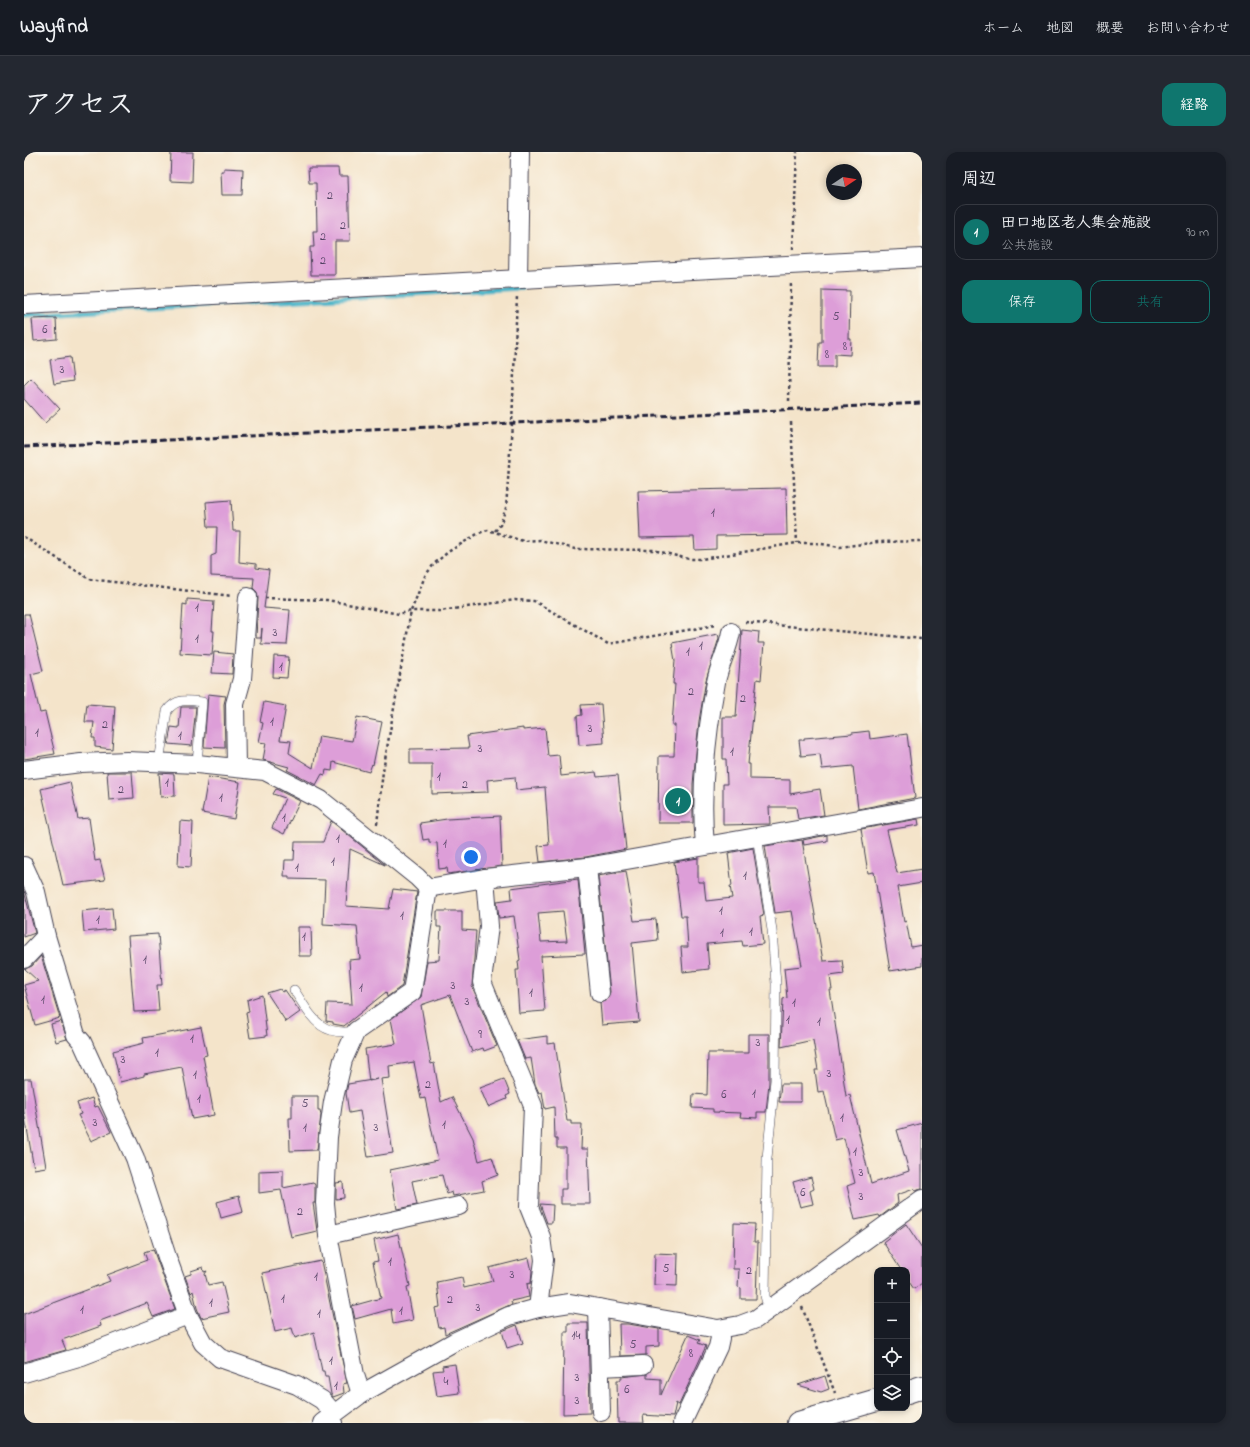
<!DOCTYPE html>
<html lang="ja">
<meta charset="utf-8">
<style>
:root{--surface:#171b24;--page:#242831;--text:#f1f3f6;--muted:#9ea1a6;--line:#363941;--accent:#0f766e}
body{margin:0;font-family:"Indie Flower","Klee One",sans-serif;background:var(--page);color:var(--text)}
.controls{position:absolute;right:12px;bottom:12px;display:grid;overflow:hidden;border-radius:8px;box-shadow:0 2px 6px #0003}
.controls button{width:36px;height:36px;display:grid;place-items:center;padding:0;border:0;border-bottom:1px solid var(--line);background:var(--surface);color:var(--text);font:20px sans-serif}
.compass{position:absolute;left:802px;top:12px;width:36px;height:36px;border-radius:50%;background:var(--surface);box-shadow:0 2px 6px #0003;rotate:78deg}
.you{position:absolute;left:447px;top:705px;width:14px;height:14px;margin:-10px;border:3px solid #fff;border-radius:50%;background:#1a73e8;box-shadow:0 0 0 6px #1a73e833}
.badge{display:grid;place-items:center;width:26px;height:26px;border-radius:50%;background:var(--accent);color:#fff;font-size:13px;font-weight:700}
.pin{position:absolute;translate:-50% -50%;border:2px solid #fff;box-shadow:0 1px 4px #0006}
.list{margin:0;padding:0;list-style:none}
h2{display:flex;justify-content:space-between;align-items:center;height:52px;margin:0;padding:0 16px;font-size:17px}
h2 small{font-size:13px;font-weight:400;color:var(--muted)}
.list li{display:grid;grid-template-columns:26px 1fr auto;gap:12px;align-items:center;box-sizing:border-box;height:56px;margin:0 8px 8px;padding:0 8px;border:1px solid var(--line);border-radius:12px}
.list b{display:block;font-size:15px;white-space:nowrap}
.list p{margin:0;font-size:13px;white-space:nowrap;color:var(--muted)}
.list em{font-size:13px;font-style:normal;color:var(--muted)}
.actions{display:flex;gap:8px;padding:12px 16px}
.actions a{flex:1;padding:9px 0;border:1px solid var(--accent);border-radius:12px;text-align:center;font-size:14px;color:var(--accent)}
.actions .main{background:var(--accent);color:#fff}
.icon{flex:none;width:22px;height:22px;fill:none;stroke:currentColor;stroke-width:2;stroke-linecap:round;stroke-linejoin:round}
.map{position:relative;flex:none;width:898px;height:1271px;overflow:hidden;border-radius:12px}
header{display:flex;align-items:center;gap:24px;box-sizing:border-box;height:56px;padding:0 20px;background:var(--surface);border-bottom:1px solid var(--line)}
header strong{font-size:19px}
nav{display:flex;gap:22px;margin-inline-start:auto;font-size:14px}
.intro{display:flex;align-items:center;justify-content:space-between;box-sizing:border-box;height:96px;padding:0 24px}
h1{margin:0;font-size:28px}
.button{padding:10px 18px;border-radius:12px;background:var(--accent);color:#fff;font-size:14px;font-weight:700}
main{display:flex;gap:24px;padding:0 24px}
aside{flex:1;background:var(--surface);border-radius:12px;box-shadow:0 2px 6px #0003}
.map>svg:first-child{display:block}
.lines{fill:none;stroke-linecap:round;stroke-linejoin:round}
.stream{stroke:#4ab4c8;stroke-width:5}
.building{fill:#dd9ed8;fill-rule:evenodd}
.lane-casing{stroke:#423f50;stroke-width:10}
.street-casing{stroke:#423f50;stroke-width:20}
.secondary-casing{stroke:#423f50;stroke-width:24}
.path{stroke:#423f50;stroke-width:2.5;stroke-dasharray:3 3;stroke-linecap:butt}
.lane{stroke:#fff;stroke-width:9}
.street{stroke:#fff;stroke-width:18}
.secondary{stroke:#fff;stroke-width:22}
.rail{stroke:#22223b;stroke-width:3;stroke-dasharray:6 3;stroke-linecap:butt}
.labels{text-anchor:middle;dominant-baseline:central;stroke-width:3;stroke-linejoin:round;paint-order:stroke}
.number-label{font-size:12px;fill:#514162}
</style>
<header>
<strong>Wayfind</strong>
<nav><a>ホーム</a><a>地図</a><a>概要</a><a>お問い合わせ</a></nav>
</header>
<div class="intro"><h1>アクセス</h1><a class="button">経路</a></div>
<main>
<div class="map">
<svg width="898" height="1271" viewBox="0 0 898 1271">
<rect width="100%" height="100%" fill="#fbf7ec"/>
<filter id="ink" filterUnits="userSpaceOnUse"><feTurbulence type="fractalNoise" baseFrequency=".025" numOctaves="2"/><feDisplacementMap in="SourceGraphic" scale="8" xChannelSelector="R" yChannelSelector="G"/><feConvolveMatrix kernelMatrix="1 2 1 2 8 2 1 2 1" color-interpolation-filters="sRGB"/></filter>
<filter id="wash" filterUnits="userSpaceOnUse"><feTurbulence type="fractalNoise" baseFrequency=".012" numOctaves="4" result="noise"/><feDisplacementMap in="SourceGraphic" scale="16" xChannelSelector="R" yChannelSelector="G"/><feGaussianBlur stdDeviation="0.9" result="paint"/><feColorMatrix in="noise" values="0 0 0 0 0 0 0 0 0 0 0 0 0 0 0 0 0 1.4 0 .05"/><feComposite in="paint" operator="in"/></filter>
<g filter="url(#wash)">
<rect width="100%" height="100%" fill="#f4e4ca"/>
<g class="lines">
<polyline class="stream" points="0,163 498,136"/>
</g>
<g id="blocks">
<g class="building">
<polygon points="147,0 169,0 168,30 146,29"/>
<polygon points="200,16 219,17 218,43 198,43 197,19 200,19"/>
<polygon points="284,16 314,16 315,24 324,24 326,89 311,89 311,123 287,123 286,95 290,95 289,79 293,79 292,31 285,31"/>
<polygon points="798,138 826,139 825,187 827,187 826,203 811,202 811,215 794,215 795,190 798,190"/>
<polygon points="32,166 33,187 10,189 8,167"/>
<polygon points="46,205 49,229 30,232 26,208"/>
<polygon points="7,226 36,257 21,271 0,247 0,233"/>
<polygon points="762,336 763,383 692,384 692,397 671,398 670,385 616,386 614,339"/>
<polygon points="207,348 209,379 216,379 215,410 232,412 232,416 245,418 240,456 266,458 263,493 237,492 238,476 237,486 232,486 234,446 233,440 229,436 230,426 187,424 187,404 192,402 193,375 184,375 182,350"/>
<polygon points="163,447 190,449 188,479 190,479 188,503 156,501 159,452 163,453"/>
<polygon points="0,462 5,462 19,519 7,522 16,561 21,560 31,602 0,607"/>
<polygon points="718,478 735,480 734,491 740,491 737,528 733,527 729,563 724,612 726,612 726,627 766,628 766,642 796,637 800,663 774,667 772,655 745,655 746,672 699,673 699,632 703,632 702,607 699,607 699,565 712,565"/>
<polygon points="694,482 695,486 682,528 675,569 669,632 669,671 634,671 635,604 650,604 651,573 648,573 651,532 649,532 651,509 648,491"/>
<polygon points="190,500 209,502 208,522 188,521"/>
<polygon points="250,504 265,505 263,526 249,525"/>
<polygon points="184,542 202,544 200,552 201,596 180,595"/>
<polygon points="240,550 262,554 256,588 267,589 265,601 289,616 295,584 328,589 333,565 358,570 349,613 348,612 345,620 309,610 308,619 302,618 301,623 298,622 292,633 263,618 265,615 239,608 242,591 235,590 239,571 236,570"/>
<polygon points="63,552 91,554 88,597 71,595 71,586 68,586 70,570 61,570"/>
<polygon points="577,552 580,591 555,593 553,564 558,563 557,553"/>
<polygon points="157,555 172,555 168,594 144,592 147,575 155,576"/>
<polygon points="499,576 499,578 521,576 524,604 535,603 537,624 572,620 573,625 594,623 602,697 562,705 516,710 514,694 525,693 521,635 492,638 491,625 463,628 464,640 408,642 408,612 386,612 386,597 445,596 443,584"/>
<polygon points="845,579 846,587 883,582 891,646 834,657 829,614 798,617 796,602 777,604 775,588 780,588 780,586 828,582 828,581"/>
<polygon points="83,620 108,620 110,646 85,648"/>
<polygon points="135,621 150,622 151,644 137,645"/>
<polygon points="184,625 216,630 210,667 178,661"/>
<polygon points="46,630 54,667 65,666 71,709 76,708 81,728 39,733 17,637"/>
<polygon points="252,637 276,649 260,682 248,676 261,646 249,642"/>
<polygon points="476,664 478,714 424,722 423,716 415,717 413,691 405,690 405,687 399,688 396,671 423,667"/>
<polygon points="894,667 895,673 863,678 873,721 898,717 898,731 874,735 880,770 882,769 887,795 898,793 898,814 866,819 850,720 844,721 837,677"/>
<polygon points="156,669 169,670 167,715 154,714"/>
<polygon points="307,669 361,713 326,697 322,754 365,757 369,737 393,740 378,834 363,845 362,840 320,874 309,872 309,870 302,869 303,851 328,852 325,808 336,807 333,774 299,772 301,728 265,727 265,724 260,724 261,708 270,708 271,690 299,690"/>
<polygon points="803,683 803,689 780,693 779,688"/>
<polygon points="778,688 799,809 818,808 820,822 806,824 808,838 806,838 822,944 826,943 847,1032 885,1019 873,978 898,971 898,1037 891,1039 890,1037 873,1043 874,1051 856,1065 855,1063 831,1068 823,1034 831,1031 820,986 811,988 800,939 794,940 791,918 794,918 789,888 757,895 759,847 763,846 760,816 778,814 768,759 751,761 741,694"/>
<polygon points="729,696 740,763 736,764 739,792 719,794 718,789 683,792 685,817 659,820 657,795 664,795 662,764 657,764 650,710 674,706 674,730 680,730 682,749 708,746 706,734 708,734 704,701"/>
<polygon points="602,719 610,769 632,767 634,788 608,791 615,870 578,873 576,851 582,849 586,840 574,724"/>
<path d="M 554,727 L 561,802 L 517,804 L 521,859 L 495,861 L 492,818 L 495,818 L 494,809 L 496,808 L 490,764 L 475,766 L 473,749 L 488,747 L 487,736 ZM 539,759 L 543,789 L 517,790 L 514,761 Z"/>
<polygon points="0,739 11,781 0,785"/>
<polygon points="88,756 90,777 60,780 58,759"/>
<polygon points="413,759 438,759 438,778 452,779 448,834 473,894 460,899 459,896 448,900 426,843 397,853 407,912 410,911 417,950 428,945 449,986 455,1009 468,1005 474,1023 458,1029 460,1038 429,1044 428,1040 423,1042 418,1023 388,1029 393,1053 373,1057 366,1018 414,1008 401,946 397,947 390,910 365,914 366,926 357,927 369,1001 344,1005 336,959 325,961 322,941 324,932 354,927 345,929 341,897 372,892 367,867 397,845 403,809 415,808 417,775 413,775"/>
<polygon points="274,775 287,775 288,804 275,804"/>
<polygon points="134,782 138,833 133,833 135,859 110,860 104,784"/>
<polygon points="17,804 36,866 11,873 0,833 14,829 1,817 8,814"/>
<polygon points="256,837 258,840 261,838 276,860 262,870 243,841"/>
<polygon points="238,843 243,884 226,886 222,861 225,860 223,848"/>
<polygon points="37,869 43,887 32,890 27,872"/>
<polygon points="177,875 183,903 179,904 190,963 168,967 158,915 120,922 120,924 96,930 89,899 120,891 119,886"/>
<polygon points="724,882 745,882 745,931 742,960 733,960 733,966 716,965 717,961 689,960 689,957 668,956 669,942 683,943 684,901 724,901"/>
<polygon points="523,884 523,892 531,891 543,969 547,969 547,972 558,972 557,997 564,997 566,1052 537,1052 537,1037 542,1037 542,996 533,996 533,987 531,987 530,955 521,957 518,940 515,941 511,932 507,906 501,907 493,888"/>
<polygon points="0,927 7,927 22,1015 10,1017 0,959"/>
<polygon points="480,927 486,942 482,944 483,947 464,955 456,936"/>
<polygon points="757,932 777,932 777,950 755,950"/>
<polygon points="268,944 294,944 294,958 296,958 297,963 293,998 266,999 265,966 268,966"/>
<polygon points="68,946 71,955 74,954 87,980 67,989 54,963 57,962 53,951"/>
<polygon points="259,1018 259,1036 289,1030 291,1033 291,1051 289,1051 293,1079 267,1085 257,1038 235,1041 235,1019"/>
<polygon points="787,1025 790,1037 786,1039 789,1052 776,1055 769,1030"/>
<polygon points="319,1030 320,1046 312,1047 312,1031"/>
<polygon points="215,1044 219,1060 197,1066 193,1050"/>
<polygon points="516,1052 529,1053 528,1071 523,1071"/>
<polygon points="710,1071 731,1072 730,1090 734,1090 732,1147 717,1147 717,1136 714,1135 715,1117 709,1117"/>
<polygon points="882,1072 898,1096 898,1131 890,1137 883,1127 883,1118 877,1118 859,1090"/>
<polygon points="374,1082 386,1134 383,1135 389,1168 369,1172 367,1157 331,1167 328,1154 357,1146 349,1110 354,1109 350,1088"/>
<polygon points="129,1097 151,1157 129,1165 123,1151 76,1169 77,1174 38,1188 42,1198 0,1210 0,1162 86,1129 83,1123 123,1108 120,1100"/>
<polygon points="631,1101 654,1102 653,1134 630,1133"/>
<polygon points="505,1106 508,1119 507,1131 503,1132 505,1145 487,1149 488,1152 421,1182 420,1175 415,1176 411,1156 416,1155 413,1130 438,1125 440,1136 469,1129 465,1116"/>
<polygon points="297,1109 323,1231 319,1232 320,1241 309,1245 307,1242 304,1225 301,1225 300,1219 298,1219 290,1180 271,1186 268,1176 251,1180 238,1121"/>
<polygon points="179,1115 180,1120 183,1119 181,1122 184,1133 198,1130 205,1160 177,1166 173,1156 169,1139 167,1141 161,1124 167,1122 167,1119"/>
<polygon points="544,1171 564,1171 566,1261 539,1262 540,1180 544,1180"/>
<polygon points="595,1172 604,1172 635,1177 635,1194 622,1195 622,1203 596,1204"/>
<polygon points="493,1173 499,1191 483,1196 478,1179"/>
<polygon points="664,1183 676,1188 674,1191 682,1194 655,1253 652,1251 649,1265 619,1263 620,1271 594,1271 593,1228 597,1228 597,1225 623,1222 623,1226 637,1227 637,1243"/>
<polygon points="431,1212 435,1241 413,1244 409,1219 419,1218 418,1214"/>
<polygon points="801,1224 805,1237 797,1240 774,1233"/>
</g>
</g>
</g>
<g filter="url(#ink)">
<use href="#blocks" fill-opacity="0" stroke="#423f50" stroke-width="1"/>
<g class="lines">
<defs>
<g id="lane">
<path d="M 135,610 L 143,559 C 152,546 163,548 178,550 L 173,612"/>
<polyline points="733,684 748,778 752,832 751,928 743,1006 741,1144 745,1158"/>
<path d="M 270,838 C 288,865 295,885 332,879"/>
</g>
<g id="street">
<polyline points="494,127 496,0"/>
<polyline points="0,153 898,106"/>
<polyline points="212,615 211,552 218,527 224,445"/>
<polyline points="0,618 57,611 103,609 173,612 241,619 297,648 393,725 404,736"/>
<path d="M 681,694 C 676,640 682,584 692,530 C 695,513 704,498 707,480"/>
<polyline points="0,714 12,740 22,784 52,883 58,890 111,1006 143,1105 164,1163 179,1191 196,1206 273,1233 298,1248 305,1256 309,1271"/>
<polyline points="563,715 576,841"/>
<polyline points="461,726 465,774 458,830 509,954 505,1055 517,1085 520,1108 514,1156"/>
<polyline points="404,736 461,726 563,715 898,656"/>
<polyline points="0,807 22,784"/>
<polyline points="304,1083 435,1054"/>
<polyline points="574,1156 577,1260"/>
<polyline points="576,1215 619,1213"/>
<polyline points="0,1221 58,1204 164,1163"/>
<polyline points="337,1242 331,1223 304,1083 301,1051 304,985 309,950 319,908 332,879 388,840 404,736"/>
<polyline points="298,1271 337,1242 430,1190 485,1164 514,1156 546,1151 694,1177 716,1173 732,1167 898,1047"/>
<polyline points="658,1271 694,1195 696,1186 694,1177"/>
</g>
<g id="secondary">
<polyline points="883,1240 898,1235"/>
<polyline points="774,1271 853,1248"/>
</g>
</defs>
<use href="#lane" class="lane-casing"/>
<use href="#street" class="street-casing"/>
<use href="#secondary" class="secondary-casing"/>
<g class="path">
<polyline points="769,97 773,0"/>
<polyline points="765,249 767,130"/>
<polyline points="767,270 773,391"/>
<polyline points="471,379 476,373 482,356 488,272 493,144"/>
<polyline points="0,385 65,427 208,444"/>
<polyline points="241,446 303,448 375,462 387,459 416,459 491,448 510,449 584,492 692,473"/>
<polyline points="721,470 898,487"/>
<polyline points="353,672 359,619 387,459 401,424 410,412 424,400 455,381 464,378 499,389 516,388 551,397 629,398 665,407 678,407 773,391 792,391 816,395 854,390 898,389"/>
<polyline points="778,1155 811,1241"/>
</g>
<use href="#lane" class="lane"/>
<use href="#street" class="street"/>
<use href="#secondary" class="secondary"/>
<polyline class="rail" points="0,295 898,251"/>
</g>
</g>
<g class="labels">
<g class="number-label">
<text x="306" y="44">2</text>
<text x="319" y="74">2</text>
<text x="299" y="85">2</text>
<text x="299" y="109">2</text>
<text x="812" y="165">5</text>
<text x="21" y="178">6</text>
<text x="821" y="195">8</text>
<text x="803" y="203">8</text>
<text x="38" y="218">3</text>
<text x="689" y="361">1</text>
<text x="173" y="456">1</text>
<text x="251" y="481">3</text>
<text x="173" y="487">1</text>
<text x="677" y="494">1</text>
<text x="664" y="500">1</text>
<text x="257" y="515">1</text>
<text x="667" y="540">2</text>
<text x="719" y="547">2</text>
<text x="248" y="570">1</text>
<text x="81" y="573">2</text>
<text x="566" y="577">3</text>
<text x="13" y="581">1</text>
<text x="156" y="584">1</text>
<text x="456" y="597">3</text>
<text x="708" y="600">1</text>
<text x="415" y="625">1</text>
<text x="143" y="631">1</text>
<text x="441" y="633">2</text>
<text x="97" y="638">2</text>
<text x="197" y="646">1</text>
<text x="260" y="666">1</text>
<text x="314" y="687">1</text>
<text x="421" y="692">1</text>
<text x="309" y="710">1</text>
<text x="273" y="716">1</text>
<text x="721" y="724">1</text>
<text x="697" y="759">1</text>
<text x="378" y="764">1</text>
<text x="74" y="768">1</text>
<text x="727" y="780">1</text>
<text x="698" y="781">1</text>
<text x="280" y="785">1</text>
<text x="121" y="808">1</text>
<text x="429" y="834">3</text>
<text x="337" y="836">1</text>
<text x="507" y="841">1</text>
<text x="19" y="848">1</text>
<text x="443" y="850">3</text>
<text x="770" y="851">1</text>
<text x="764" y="868">1</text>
<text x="795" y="870">1</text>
<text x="456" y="883">9</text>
<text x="168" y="887">1</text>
<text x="734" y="891">3</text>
<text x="133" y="901">1</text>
<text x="99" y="908">3</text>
<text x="805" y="922">3</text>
<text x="171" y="923">1</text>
<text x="404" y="933">2</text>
<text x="730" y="942">1</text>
<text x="700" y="943">6</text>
<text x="175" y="947">1</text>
<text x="281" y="952">5</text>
<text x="818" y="966">1</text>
<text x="71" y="971">3</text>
<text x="420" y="973">1</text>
<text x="281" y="976">1</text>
<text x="352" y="976">3</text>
<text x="831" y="1000">1</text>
<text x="837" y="1021">3</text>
<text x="779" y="1041">6</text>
<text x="837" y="1045">3</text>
<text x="276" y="1060">2</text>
<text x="366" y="1110">1</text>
<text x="642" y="1117">5</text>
<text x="725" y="1119">2</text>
<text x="488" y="1123">3</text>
<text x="292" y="1125">1</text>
<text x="259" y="1147">1</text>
<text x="426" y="1148">2</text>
<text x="187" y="1151">1</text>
<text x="454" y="1156">3</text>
<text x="58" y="1158">1</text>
<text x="377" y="1159">1</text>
<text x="295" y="1162">1</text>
<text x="552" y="1184">14</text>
<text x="609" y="1193">5</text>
<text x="667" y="1202">8</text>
<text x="307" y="1209">1</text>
<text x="553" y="1226">3</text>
<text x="422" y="1230">4</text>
<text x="312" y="1234">1</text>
<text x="603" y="1238">6</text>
<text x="553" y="1249">3</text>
</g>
</g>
</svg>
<div class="controls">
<button>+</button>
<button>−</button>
<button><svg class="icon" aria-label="locate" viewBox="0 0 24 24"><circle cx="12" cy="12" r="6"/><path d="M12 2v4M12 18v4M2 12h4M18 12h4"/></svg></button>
<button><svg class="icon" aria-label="layers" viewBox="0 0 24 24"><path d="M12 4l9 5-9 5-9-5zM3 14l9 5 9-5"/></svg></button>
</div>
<svg class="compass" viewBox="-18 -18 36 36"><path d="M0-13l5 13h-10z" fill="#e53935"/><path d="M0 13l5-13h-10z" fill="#9ea1a6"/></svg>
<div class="you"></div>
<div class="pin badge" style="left:654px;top:649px">1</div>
</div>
<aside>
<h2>周辺<small></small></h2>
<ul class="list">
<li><span class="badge">1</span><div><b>田口地区老人集会施設</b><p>公共施設</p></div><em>90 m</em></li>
</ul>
<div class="actions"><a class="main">保存</a><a>共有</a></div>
</aside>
</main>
